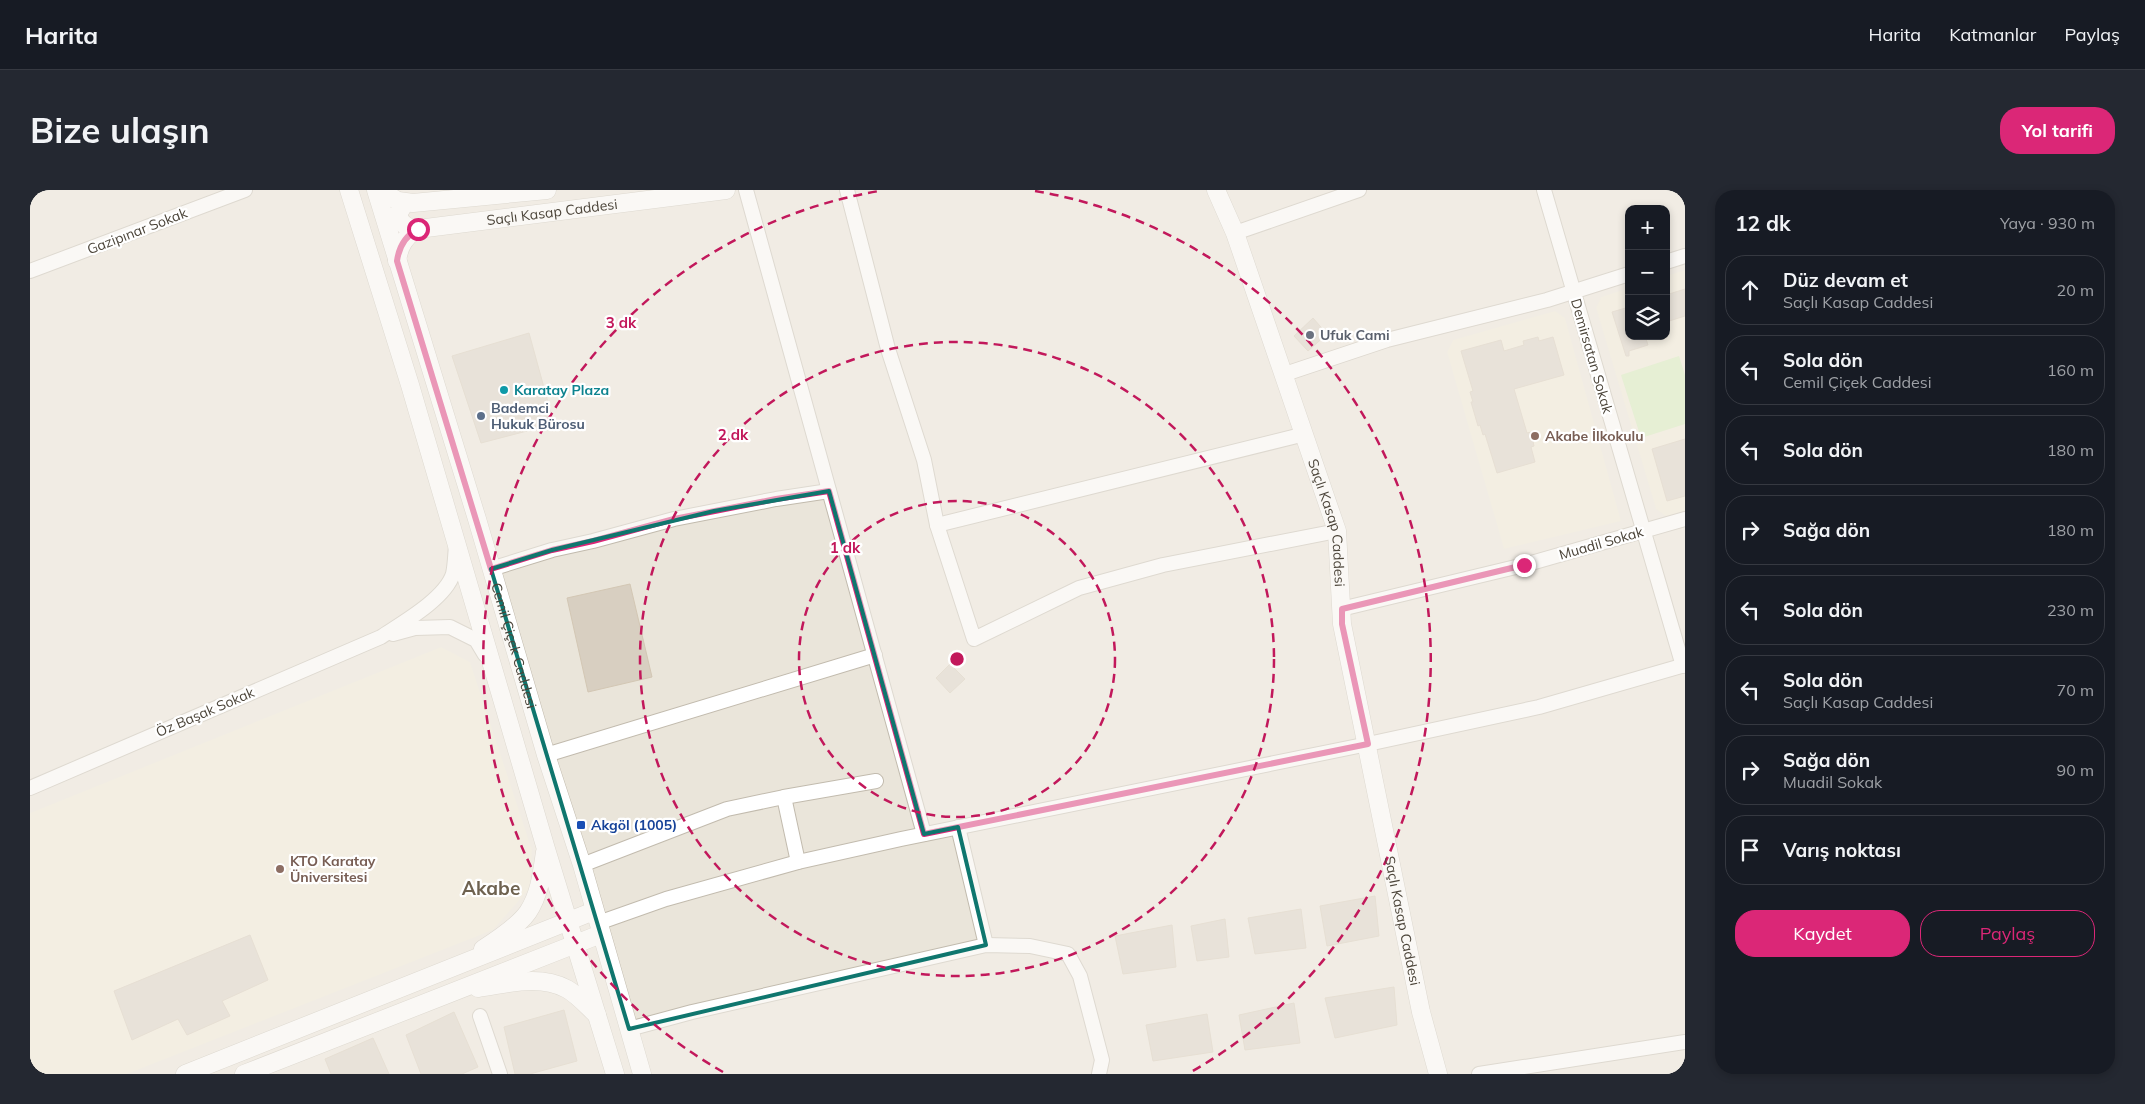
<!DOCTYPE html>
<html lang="tr">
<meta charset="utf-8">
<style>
:root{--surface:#171b24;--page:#242831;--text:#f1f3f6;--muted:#9ea1a6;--line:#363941;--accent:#db2777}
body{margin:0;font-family:Mulish,sans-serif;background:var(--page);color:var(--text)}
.controls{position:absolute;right:15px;top:15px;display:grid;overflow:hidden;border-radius:10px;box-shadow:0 2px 8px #0003}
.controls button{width:45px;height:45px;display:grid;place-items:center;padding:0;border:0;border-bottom:1px solid var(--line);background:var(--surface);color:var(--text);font:25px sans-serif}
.stop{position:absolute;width:15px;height:15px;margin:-11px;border:4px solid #db2777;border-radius:50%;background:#fff}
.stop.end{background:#db2777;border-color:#fff;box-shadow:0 1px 5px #0008}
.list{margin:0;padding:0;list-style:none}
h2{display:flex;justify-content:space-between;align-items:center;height:65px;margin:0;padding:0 20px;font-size:21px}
h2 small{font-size:16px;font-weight:400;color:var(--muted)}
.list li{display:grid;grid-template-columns:32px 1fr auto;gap:15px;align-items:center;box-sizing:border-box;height:70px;margin:0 10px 10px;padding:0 10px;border:1px solid var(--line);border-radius:20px}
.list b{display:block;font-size:19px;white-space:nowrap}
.list p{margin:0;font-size:16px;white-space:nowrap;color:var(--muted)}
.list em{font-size:16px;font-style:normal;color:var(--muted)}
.actions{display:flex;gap:10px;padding:15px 20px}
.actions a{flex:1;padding:11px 0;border:1px solid var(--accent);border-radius:20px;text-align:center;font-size:18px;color:var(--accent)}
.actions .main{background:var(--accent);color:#fff}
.icon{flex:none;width:28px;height:28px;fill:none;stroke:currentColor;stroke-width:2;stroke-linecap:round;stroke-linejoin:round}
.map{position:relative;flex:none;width:1655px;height:884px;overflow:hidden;border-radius:20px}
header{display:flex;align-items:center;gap:30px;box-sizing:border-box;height:70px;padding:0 25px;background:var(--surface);border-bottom:1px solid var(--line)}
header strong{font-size:24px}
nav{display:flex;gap:28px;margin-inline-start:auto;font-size:18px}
.intro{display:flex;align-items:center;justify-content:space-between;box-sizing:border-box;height:120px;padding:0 30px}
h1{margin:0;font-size:35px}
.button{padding:12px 22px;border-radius:20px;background:var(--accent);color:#fff;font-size:18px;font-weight:700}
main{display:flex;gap:30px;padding:0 30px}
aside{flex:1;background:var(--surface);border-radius:20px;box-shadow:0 2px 8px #0003}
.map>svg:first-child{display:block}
.residential{fill:#eae5da;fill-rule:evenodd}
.education{fill:#efe8d6}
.green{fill:#d2eab5}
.building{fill:#d8cfc1;stroke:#d3c7b4}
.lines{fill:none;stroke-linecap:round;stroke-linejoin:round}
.minor-casing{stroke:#c2bbae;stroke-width:16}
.tertiary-casing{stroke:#c2bbae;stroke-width:19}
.minor{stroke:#fff;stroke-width:14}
.tertiary{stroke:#fff;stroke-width:18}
.route{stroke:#db2777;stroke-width:6}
.marked{fill:none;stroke:#0f766e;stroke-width:4;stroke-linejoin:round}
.ring{fill:none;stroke:#c2185b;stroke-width:2.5;stroke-dasharray:9 6}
.worship-dot{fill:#6b7280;stroke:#fff;stroke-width:2}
.culture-dot{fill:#0f9aa8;stroke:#fff;stroke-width:2}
.service-dot{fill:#5c6f8a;stroke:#fff;stroke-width:2}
.education-dot{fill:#8d6e63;stroke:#fff;stroke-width:2}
.transit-dot{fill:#1a4fb4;stroke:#fff;stroke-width:2}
.labels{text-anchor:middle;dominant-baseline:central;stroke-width:4.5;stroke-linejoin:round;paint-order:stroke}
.street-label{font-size:14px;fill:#4b4439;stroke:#fff}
.worship-label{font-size:14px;font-weight:bold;fill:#5b616d;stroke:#fff;text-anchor:start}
.culture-label{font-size:14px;font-weight:bold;fill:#0d838f;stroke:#fff;text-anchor:start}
.service-label{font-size:14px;font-weight:bold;fill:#4e5e75;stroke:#fff;text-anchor:start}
.education-label{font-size:14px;font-weight:bold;fill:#785e54;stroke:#fff;text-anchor:start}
.transit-label{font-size:14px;font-weight:bold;fill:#164399;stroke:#fff;text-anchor:start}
.district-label{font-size:19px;font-weight:bold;fill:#6e6250;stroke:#fff}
.centre{fill:#c2185b;stroke:#fff;stroke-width:2.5}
.ring-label{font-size:15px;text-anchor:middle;font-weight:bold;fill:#c2185b;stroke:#fff;stroke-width:4.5;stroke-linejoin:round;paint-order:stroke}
</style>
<header>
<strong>Harita</strong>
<nav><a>Harita</a><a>Katmanlar</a><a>Paylaş</a></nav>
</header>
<div class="intro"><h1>Bize ulaşın</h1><a class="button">Yol tarifi</a></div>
<main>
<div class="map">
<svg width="1655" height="884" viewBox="0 0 1655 884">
<rect width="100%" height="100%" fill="#f6f3ec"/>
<path class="residential" d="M 0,0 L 1655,0 L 1655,884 L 0,884 ZM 1599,19 L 1636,19 L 1636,146 L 1599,146 Z"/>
<g class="education">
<polygon points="1655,80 1655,322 1637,327 1626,319 1566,118 1571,107 1599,98 1599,146 1636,146 1636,86"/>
<polygon points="1525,121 1535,128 1591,331 1474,359 1417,162 1423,150"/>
<polygon points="411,457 440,472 502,660 500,698 463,740 97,884 0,884 0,623"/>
</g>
<polygon class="green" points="1649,166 1655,185 1655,234 1611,248 1591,185"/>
<g class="building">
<polygon points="1655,99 1655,126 1636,132 1636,105"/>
<polygon points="1599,117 1599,146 1615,146 1618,155 1599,161 1599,166 1596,166 1582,122"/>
<polygon points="1283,128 1297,144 1278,161 1264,146"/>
<polygon points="499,143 524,234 451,253 422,166"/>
<polygon points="1508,147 1509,151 1523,147 1534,185 1484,199 1497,243 1501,242 1504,256 1501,257 1505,272 1467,283 1455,244 1453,245 1450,235 1448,236 1441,212 1443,212 1440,202 1443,201 1431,161 1471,150 1474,161 1494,155 1493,151"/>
<polygon points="1655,249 1655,306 1637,311 1622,259"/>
<polygon points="600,394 622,487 558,502 537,408"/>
<polygon points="920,474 935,489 920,503 906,488"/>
<polygon points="1345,706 1349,746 1297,756 1290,716"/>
<polygon points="1271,719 1276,758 1225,764 1218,728"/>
<polygon points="1195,729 1199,767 1167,771 1161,736"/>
<polygon points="1142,735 1146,777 1093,784 1085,746"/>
<polygon points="220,745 238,790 192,811 200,826 157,845 148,829 102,850 84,801"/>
<polygon points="1364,797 1367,835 1305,848 1295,808"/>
<polygon points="1264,813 1270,853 1215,860 1209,825"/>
<polygon points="534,820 547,871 500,884 485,884 474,837"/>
<polygon points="424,822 448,877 432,884 391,884 376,845"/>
<polygon points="1177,824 1183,862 1123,871 1116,835"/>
<polygon points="343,848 359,884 301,884 295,869"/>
</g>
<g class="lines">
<defs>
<g id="minor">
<polyline points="716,0 894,644"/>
<polyline points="817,0 858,159 894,270 907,335 944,449 1049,398 1133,375 1307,341"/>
<polyline points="1514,0 1653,476"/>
<polyline points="1205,43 1329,0"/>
<polyline points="1636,72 1655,66"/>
<polyline points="0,81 215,0"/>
<polyline points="1255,184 1357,150 1517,110 1599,84"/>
<polyline points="907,335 1275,244"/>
<polyline points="461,379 522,360 563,351 644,329 746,309 799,301"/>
<polyline points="1311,419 1494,375 1655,329"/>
<polyline points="363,444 385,438 420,437 446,450 455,465"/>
<polyline points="516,565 845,465"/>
<path d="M 0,598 L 351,447 C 372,433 415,409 423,384 C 425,375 425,365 426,356"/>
<polyline points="754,607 768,672"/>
<polyline points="928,637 956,755"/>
<polyline points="552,675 697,619 754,607 846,591"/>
<polyline points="568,733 636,709 768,672 871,649 1338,554 1509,517 1655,475"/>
<polyline points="450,826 470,884"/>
<polyline points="599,839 662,822 956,755 1000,756 1038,764 1050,786 1072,870 1069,884"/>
<polyline points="1449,884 1655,852"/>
</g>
<g id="tertiary">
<polyline points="319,0 380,195 516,659 585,884"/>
<path id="s1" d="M 346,0 L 447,329 L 516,565 L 552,675 L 612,884"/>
<polyline points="349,0 368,11 383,13 517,0"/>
<path id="s2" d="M 1186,0 L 1205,43 L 1307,341 L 1312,434 L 1391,822 L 1408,884"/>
<path d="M 375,13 L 368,24 C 371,35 377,38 388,39"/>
<path id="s3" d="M 367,71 C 369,56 375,46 388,39 L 696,0"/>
<path d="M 453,759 C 467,750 489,735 498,722 C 510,704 512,682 515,662"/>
<path d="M 448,798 C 478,794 509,784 537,799 C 548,805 558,817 567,825"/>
<polyline points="155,884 564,721"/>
<polyline points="214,884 571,744"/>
</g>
</defs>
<use href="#minor" class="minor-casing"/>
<use href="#tertiary" class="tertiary-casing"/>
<use href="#minor" class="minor"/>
<use href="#tertiary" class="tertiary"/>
</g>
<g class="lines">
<path class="route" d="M 388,39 C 375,46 369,56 367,71 L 461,379 L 522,360 L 563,351 L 644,329 L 746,309 L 799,301 L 894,644 L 1338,554 L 1312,434 L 1312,419 L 1494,375"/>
</g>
<path d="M0 0H1655V884H0ZM 799,301 L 894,644 L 928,637 L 956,755 L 599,839 L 461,379 L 522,360 L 684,321 Z" fill="#f6f3ec" fill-opacity=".55" fill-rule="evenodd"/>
<path class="marked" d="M 799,301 L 894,644 L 928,637 L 956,755 L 599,839 L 461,379 L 522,360 L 684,321 Z"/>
<g class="ring">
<circle cx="927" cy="469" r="158"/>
<circle cx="927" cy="469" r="317"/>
<path d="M693 882A475 475 0 0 1 849 1M1005 1A475 475 0 0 1 1161 882"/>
</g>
<circle class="worship-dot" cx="1280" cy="145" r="5"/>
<circle class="culture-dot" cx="474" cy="200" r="5"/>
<circle class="service-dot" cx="451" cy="226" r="5"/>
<g class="education-dot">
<circle cx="1505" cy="246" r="5"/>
<circle cx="250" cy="679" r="5"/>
</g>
<rect class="transit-dot" x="546" y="630" width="10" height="10" rx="2.5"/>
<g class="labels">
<g class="street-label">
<text stroke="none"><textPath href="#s3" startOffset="175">Saçlı Kasap Caddesi</textPath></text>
<text transform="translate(107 41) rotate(-21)">Gazipınar Sokak</text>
<text transform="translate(1562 166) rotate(74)">Demirsatan Sokak</text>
<text stroke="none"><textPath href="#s2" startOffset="352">Saçlı Kasap Caddesi</textPath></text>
<text transform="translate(1571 353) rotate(-16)">Muadil Sokak</text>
<text stroke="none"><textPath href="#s1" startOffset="476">Cemil Çiçek Caddesi</textPath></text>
<text transform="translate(175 522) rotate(-23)">Öz Başak Sokak</text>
<text stroke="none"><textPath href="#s2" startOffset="758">Saçlı Kasap Caddesi</textPath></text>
</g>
<g class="worship-label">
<text x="1290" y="145">Ufuk Cami</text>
</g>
<g class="culture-label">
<text x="484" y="200">Karatay Plaza</text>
</g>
<g class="service-label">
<text x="461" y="218">Bademci<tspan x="461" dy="16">Hukuk Bürosu</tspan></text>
</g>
<g class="education-label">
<text x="1515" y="246">Akabe İlkokulu</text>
<text x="260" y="671">KTO Karatay<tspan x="260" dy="16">Üniversitesi</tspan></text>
</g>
<g class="transit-label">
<text x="561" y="635">Akgöl (1005)</text>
</g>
<g class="district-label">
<text x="461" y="698">Akabe</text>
</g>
</g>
<circle cx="927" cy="469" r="8" class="centre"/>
<g class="ring-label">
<text x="591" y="138">3 dk</text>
<text x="703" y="250">2 dk</text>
<text x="815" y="363">1 dk</text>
</g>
</svg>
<div class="controls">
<button>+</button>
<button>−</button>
<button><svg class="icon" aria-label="layers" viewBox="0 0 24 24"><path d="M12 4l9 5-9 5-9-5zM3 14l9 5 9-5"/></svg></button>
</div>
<div class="stop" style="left:388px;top:39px"></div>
<div class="stop end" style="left:1494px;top:375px"></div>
</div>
<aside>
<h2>12 dk<small>Yaya · 930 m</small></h2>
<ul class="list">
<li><svg class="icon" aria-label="ahead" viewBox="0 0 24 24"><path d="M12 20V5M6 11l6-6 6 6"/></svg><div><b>Düz devam et</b><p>Saçlı Kasap Caddesi</p></div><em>20 m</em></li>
<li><svg class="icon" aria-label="left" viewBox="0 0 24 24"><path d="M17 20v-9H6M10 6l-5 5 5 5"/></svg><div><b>Sola dön</b><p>Cemil Çiçek Caddesi</p></div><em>160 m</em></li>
<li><svg class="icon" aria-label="left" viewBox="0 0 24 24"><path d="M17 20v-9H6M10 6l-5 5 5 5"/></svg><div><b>Sola dön</b></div><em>180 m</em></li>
<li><svg class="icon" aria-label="right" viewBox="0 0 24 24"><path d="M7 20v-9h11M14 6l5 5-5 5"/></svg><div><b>Sağa dön</b></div><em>180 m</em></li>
<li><svg class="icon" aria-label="left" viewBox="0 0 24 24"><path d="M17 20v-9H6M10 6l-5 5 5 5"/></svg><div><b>Sola dön</b></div><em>230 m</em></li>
<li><svg class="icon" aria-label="left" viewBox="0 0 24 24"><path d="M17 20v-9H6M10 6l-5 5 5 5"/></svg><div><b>Sola dön</b><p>Saçlı Kasap Caddesi</p></div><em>70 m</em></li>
<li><svg class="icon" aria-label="right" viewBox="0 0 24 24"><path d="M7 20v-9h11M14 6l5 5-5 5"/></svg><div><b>Sağa dön</b><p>Muadil Sokak</p></div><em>90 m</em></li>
<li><svg class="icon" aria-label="arrive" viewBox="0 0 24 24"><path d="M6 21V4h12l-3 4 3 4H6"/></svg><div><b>Varış noktası</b></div></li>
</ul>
<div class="actions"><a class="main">Kaydet</a><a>Paylaş</a></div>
</aside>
</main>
